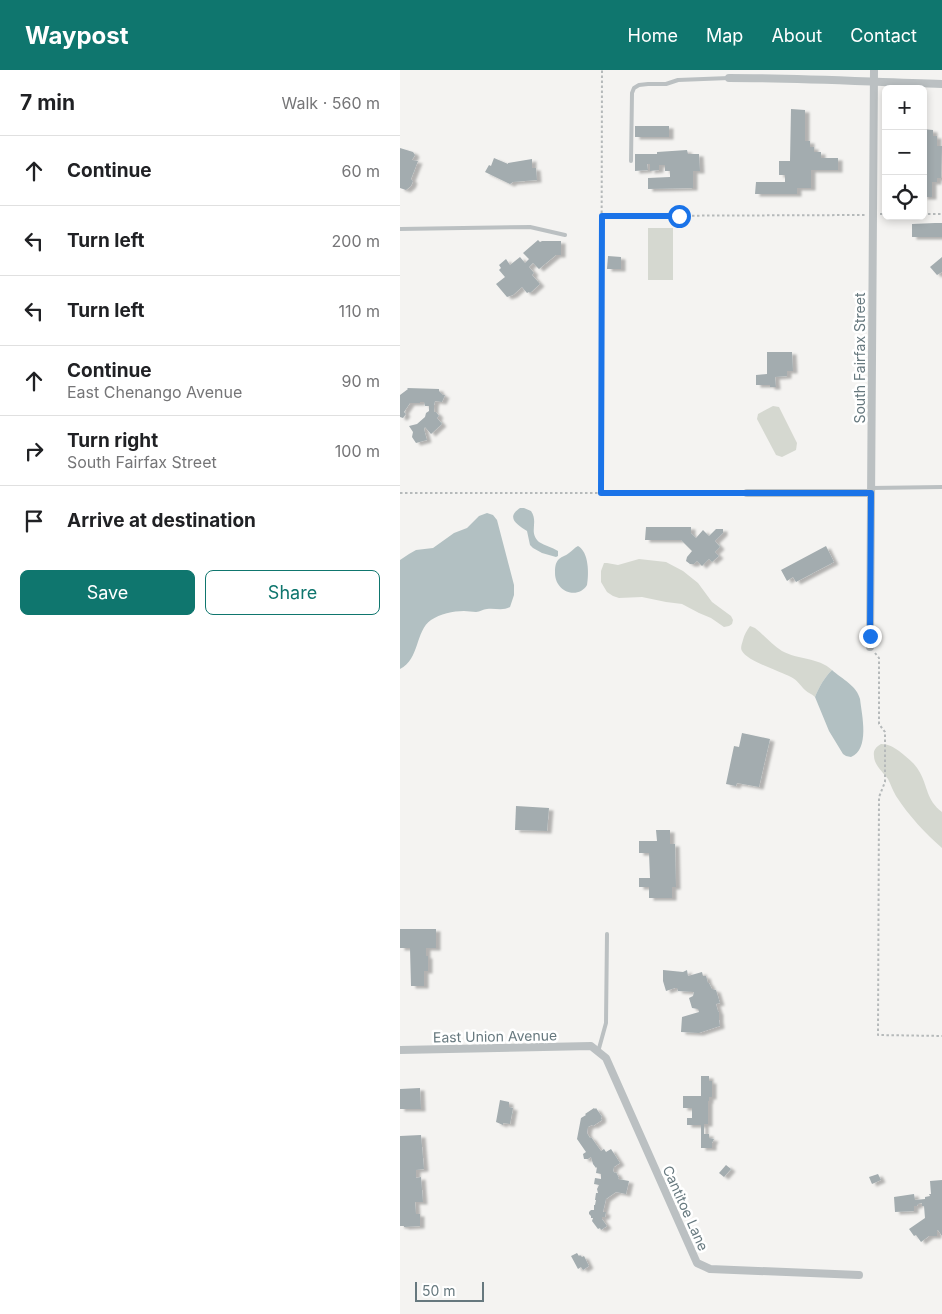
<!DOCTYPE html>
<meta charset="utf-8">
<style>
:root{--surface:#fff;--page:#f6f6f6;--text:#202124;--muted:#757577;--line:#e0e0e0;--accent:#0f766e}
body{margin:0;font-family:Inter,sans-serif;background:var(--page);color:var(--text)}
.controls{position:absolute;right:15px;top:15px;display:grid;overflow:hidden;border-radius:8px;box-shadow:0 2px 8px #0003}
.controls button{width:45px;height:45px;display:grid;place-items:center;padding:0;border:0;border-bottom:1px solid var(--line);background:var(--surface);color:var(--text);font:25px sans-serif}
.scale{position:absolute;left:15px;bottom:12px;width:69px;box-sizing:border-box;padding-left:5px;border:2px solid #66787e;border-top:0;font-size:14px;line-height:18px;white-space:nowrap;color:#66787e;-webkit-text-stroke:4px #fff;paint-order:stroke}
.stop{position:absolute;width:15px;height:15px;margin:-11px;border:4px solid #1a73e8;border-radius:50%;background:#fff}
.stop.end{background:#1a73e8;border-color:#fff;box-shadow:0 1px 5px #0008}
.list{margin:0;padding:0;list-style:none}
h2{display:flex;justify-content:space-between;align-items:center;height:65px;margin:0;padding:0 20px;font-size:21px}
h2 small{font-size:16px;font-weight:400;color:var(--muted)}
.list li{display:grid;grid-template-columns:32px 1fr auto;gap:15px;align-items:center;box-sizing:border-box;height:70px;padding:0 20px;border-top:1px solid var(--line)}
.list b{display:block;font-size:19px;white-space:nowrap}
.list p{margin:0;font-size:16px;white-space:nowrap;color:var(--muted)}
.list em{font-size:16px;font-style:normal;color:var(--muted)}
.actions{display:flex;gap:10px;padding:15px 20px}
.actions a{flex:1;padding:11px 0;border:1px solid var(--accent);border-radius:8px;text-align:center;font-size:18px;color:var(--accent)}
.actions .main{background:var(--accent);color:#fff}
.icon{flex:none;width:28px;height:28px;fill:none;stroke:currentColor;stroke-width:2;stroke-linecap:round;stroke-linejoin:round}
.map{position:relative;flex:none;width:542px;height:1244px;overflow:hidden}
header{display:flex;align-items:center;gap:30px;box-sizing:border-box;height:70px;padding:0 25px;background:var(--accent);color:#fff}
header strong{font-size:24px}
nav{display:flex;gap:28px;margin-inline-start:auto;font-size:18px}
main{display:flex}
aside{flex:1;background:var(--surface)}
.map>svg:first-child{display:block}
.green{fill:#d5d8d0}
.water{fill:#b2c0c2}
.building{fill:#a3acaf;filter:url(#shadow)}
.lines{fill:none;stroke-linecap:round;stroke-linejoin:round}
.path{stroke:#b5b9ba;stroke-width:2;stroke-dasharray:2.5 2.5;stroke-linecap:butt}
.service{stroke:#bbc0c2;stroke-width:4}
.minor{stroke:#bbc0c2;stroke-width:8}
.route{stroke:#1a73e8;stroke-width:6}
.labels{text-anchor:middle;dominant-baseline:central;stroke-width:5;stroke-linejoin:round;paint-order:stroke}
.street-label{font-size:14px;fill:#66787e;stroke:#fff}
</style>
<header>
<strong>Waypost</strong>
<nav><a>Home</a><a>Map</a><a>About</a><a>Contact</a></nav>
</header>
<main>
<aside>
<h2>7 min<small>Walk · 560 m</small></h2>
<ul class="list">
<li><svg class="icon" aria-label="ahead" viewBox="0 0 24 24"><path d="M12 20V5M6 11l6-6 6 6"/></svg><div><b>Continue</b></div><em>60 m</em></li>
<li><svg class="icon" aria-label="left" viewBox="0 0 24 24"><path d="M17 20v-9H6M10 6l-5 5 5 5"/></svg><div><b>Turn left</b></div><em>200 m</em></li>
<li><svg class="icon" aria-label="left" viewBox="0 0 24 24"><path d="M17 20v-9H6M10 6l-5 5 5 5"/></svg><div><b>Turn left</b></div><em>110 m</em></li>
<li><svg class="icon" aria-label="ahead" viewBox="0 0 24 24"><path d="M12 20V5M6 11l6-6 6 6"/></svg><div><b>Continue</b><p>East Chenango Avenue</p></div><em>90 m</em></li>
<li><svg class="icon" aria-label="right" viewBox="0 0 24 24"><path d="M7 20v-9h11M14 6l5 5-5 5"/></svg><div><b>Turn right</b><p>South Fairfax Street</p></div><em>100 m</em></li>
<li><svg class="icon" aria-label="arrive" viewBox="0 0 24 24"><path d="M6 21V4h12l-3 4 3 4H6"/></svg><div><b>Arrive at destination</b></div></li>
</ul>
<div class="actions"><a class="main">Save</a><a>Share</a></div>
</aside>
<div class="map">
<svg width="542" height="1244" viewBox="0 0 542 1244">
<defs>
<filter id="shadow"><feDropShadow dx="4.5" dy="2.5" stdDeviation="1" flood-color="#0004"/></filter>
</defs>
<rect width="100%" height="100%" fill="#f4f3f1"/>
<g class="green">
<rect x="248" y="158" width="25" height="52"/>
<polygon points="373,336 379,337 397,373 396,380 382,387 376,385 357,349 358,344"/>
<polygon points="239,489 266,492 283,501 298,513 312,532 331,546 333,550 332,554 329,556 324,557 311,548 299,543 282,534 266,532 242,527 219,528 213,526 207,522 201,512 201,501 204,493 207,493 218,495"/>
<path d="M 350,556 L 355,558 C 364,565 372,575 382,581 C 398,590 418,587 432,600 C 424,608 419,617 415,627 C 412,624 408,623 405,620 C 400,615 397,610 391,607 C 380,601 347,591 342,581 C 340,578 342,574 343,570 C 344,565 347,560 350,556 Z"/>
<path d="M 481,674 C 489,674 493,677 499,681 C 506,687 514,692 519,701 C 528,716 526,730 542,742 L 542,778 C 526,764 508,745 496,726 C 493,721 491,715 488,709 C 483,702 474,695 474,686 C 473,680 476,677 481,674 Z"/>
</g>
<g class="water">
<path d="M 120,438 L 124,438 L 131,441 C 139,453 128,462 139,472 C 145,476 152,477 158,481 L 158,486 L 156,487 L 142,483 L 133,478 L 130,475 L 127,461 C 118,455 105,448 120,438 Z"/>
<path d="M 87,443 L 93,445 L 97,450 L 114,515 L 114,525 L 110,537 C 103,541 95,538 87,539 C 83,539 80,542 76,542 C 72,542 68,541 64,541 C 53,541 40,544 31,550 C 15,561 20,589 0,599 L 0,490 L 9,484 L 16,480 L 33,478 L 54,463 L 67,458 L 79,446 Z"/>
<path d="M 178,476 C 189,482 189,504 187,515 C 178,530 155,522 155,503 C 155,498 155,493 159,489 C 162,486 166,486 169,483 C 173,480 174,478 178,476 Z"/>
<path d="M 432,600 C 442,609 457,616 460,629 C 462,646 470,679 451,687 L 446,686 L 443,684 L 429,661 L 415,627 C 419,617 424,608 432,600 Z"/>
</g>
<g class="building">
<polygon points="391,39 405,40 405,71 410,71 410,77 414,77 414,82 421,82 421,88 438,88 438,100 411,100 411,118 397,118 397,124 355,124 356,112 385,112 385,105 379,105 379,91 390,91"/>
<rect x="235" y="56" width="34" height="11"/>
<polygon points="523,59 533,60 533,66 537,66 537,76 542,76 541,108 537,108 537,112 532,112 532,127 523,127 523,113 525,113 525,108 523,108 523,99 527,99 527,89 523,89"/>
<polygon points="0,78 13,82 15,85 12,90 18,91 11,109 13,111 11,116 6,120 0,118"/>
<polygon points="287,80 288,84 299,84 300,101 293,101 293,118 248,119 248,108 270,107 270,101 265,101 265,95 259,95 259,100 250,101 250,94 247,94 248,100 235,101 235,84 257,84 257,82"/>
<polygon points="94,88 108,94 108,93 132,89 132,98 136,98 137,110 113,112 110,114 85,102 89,95 91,96"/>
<polygon points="535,153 542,153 542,167 512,167 512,154"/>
<polygon points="138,170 140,172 142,171 161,171 161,185 156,185 139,199 133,193 129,197 134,203 132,205 140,214 130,223 129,222 127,223 122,217 113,225 107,227 96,214 105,207 99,200 101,198 99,195 106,189 110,195 120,187 125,193 129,189 123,183"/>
<polygon points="208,186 221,187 221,199 207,199"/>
<polygon points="542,187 542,202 537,205 530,197"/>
<polygon points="367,282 392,282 393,301 387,301 387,306 375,307 376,317 370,317 370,315 356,315 356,305 367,304"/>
<polygon points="7,318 39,319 39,321 43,325 45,325 42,332 35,331 34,335 34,342 36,342 39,346 37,348 42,354 31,364 25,357 24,359 27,370 16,373 12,367 13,362 9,356 17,354 25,347 26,343 29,341 29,336 25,336 24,332 20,332 20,333 10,333 4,342 6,344 3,348 0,347 0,325 8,319"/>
<polygon points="246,457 291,457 291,463 296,468 303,460 309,466 316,459 323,459 323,463 315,471 320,477 315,482 319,486 312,492 309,489 302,496 297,491 294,494 290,494 286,491 287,487 292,481 281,470 245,470"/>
<polygon points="426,476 434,492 396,512 393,507 387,511 381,500"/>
<polygon points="342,663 370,669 359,717 337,713 336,716 326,714 334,676 339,677"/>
<polygon points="116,736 149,738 147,761 115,760"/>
<polygon points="256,760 270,760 270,774 275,774 276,817 272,817 272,828 249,828 249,817 239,817 239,808 250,808 249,783 239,783 239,771 257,771"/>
<polygon points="0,859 36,859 36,878 26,878 26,886 28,886 28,901 24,901 24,916 11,916 10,878 0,878"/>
<polygon points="263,900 283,902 287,900 288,906 302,902 303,906 306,906 308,913 309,913 312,919 316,920 320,933 316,934 318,941 319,942 319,950 320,956 299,963 281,962 282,947 299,942 298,939 292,938 289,928 293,926 294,922 278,921 277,918 275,918 266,921 263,911"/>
<polygon points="301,1006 309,1006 309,1011 312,1011 312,1027 309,1027 309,1031 308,1031 308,1054 304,1054 304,1064 309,1064 309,1068 314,1069 312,1073 312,1078 301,1078 301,1055 287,1055 287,1048 292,1048 292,1038 283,1038 283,1026 301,1026"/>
<polygon points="20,1018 21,1039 0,1039 0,1019"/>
<polygon points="100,1030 109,1032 109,1037 113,1038 110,1054 103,1053 103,1055 96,1052"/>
<polygon points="194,1038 195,1039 196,1038 202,1047 201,1048 202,1050 193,1056 192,1055 188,1057 187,1063 190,1068 191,1067 201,1081 204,1079 206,1082 211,1079 220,1093 214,1097 213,1101 215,1103 216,1102 219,1108 218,1109 229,1111 226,1124 216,1122 206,1129 203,1142 206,1142 205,1147 202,1147 202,1149 207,1156 201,1160 200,1158 198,1159 192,1151 193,1148 191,1148 191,1146 189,1144 189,1142 191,1140 194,1140 194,1135 195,1135 196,1130 195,1130 196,1123 198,1123 197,1119 199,1115 194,1114 195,1108 201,1109 201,1104 196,1103 197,1097 196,1098 193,1094 191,1087 188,1089 184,1089 183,1084 186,1082 177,1069 181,1048 186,1045 185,1044"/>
<polygon points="21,1065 24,1099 16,1100 16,1108 21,1107 23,1132 15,1132 16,1144 20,1144 20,1156 4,1157 4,1156 0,1156 0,1066"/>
<polygon points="326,1095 331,1099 324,1107 319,1103"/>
<polygon points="478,1104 481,1110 472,1114 469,1107"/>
<polygon points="542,1110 542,1166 538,1160 537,1161 537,1166 529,1166 521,1172 516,1165 514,1166 509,1159 525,1148 524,1136 522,1136 522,1133 518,1134 517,1136 514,1136 514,1141 495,1142 494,1127 514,1124 515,1130 525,1129 525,1127 530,1126 529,1124 531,1124 530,1111"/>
<polygon points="177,1183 179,1186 180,1185 182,1187 184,1186 189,1196 183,1200 181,1197 178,1199 171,1186"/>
</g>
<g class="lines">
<g class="path">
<polyline points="480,144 486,144"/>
<polyline points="523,144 542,144"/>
<polyline points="202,146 465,145"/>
<polyline points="0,423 339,423"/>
<polyline points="201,423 202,0"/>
<polyline points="475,583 479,588 479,654 485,662 485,712 479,727 478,965 542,966"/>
</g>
<g class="service">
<polyline points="231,91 232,23 234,18 239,15 248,14 266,14 278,10 329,8"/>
<polyline points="0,159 130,157 165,165"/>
<polyline points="471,418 542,417"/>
<polyline points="198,982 206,953 207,864"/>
</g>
<g class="minor">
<path d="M 329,8 C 400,8 471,12 542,14"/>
<polyline points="347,423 471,423"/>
<polyline points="470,577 474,0"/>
<polyline points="0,980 191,976 206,988 297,1193 310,1199 459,1205"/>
</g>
</g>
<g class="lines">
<polyline class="route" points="279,146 202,146 201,423 471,423 470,566"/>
</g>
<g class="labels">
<g class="street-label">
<text transform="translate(459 288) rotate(-90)">South Fairfax Street</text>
<text transform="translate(95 966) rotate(-1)">East Union Avenue</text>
<text transform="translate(286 1138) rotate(66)">Cantitoe Lane</text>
</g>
</g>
</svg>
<div class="controls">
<button>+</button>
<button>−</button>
<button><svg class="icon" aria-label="locate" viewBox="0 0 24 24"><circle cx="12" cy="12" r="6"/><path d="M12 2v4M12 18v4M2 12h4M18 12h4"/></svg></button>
</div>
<div class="scale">50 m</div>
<div class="stop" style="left:279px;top:146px"></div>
<div class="stop end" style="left:470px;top:566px"></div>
</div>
</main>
